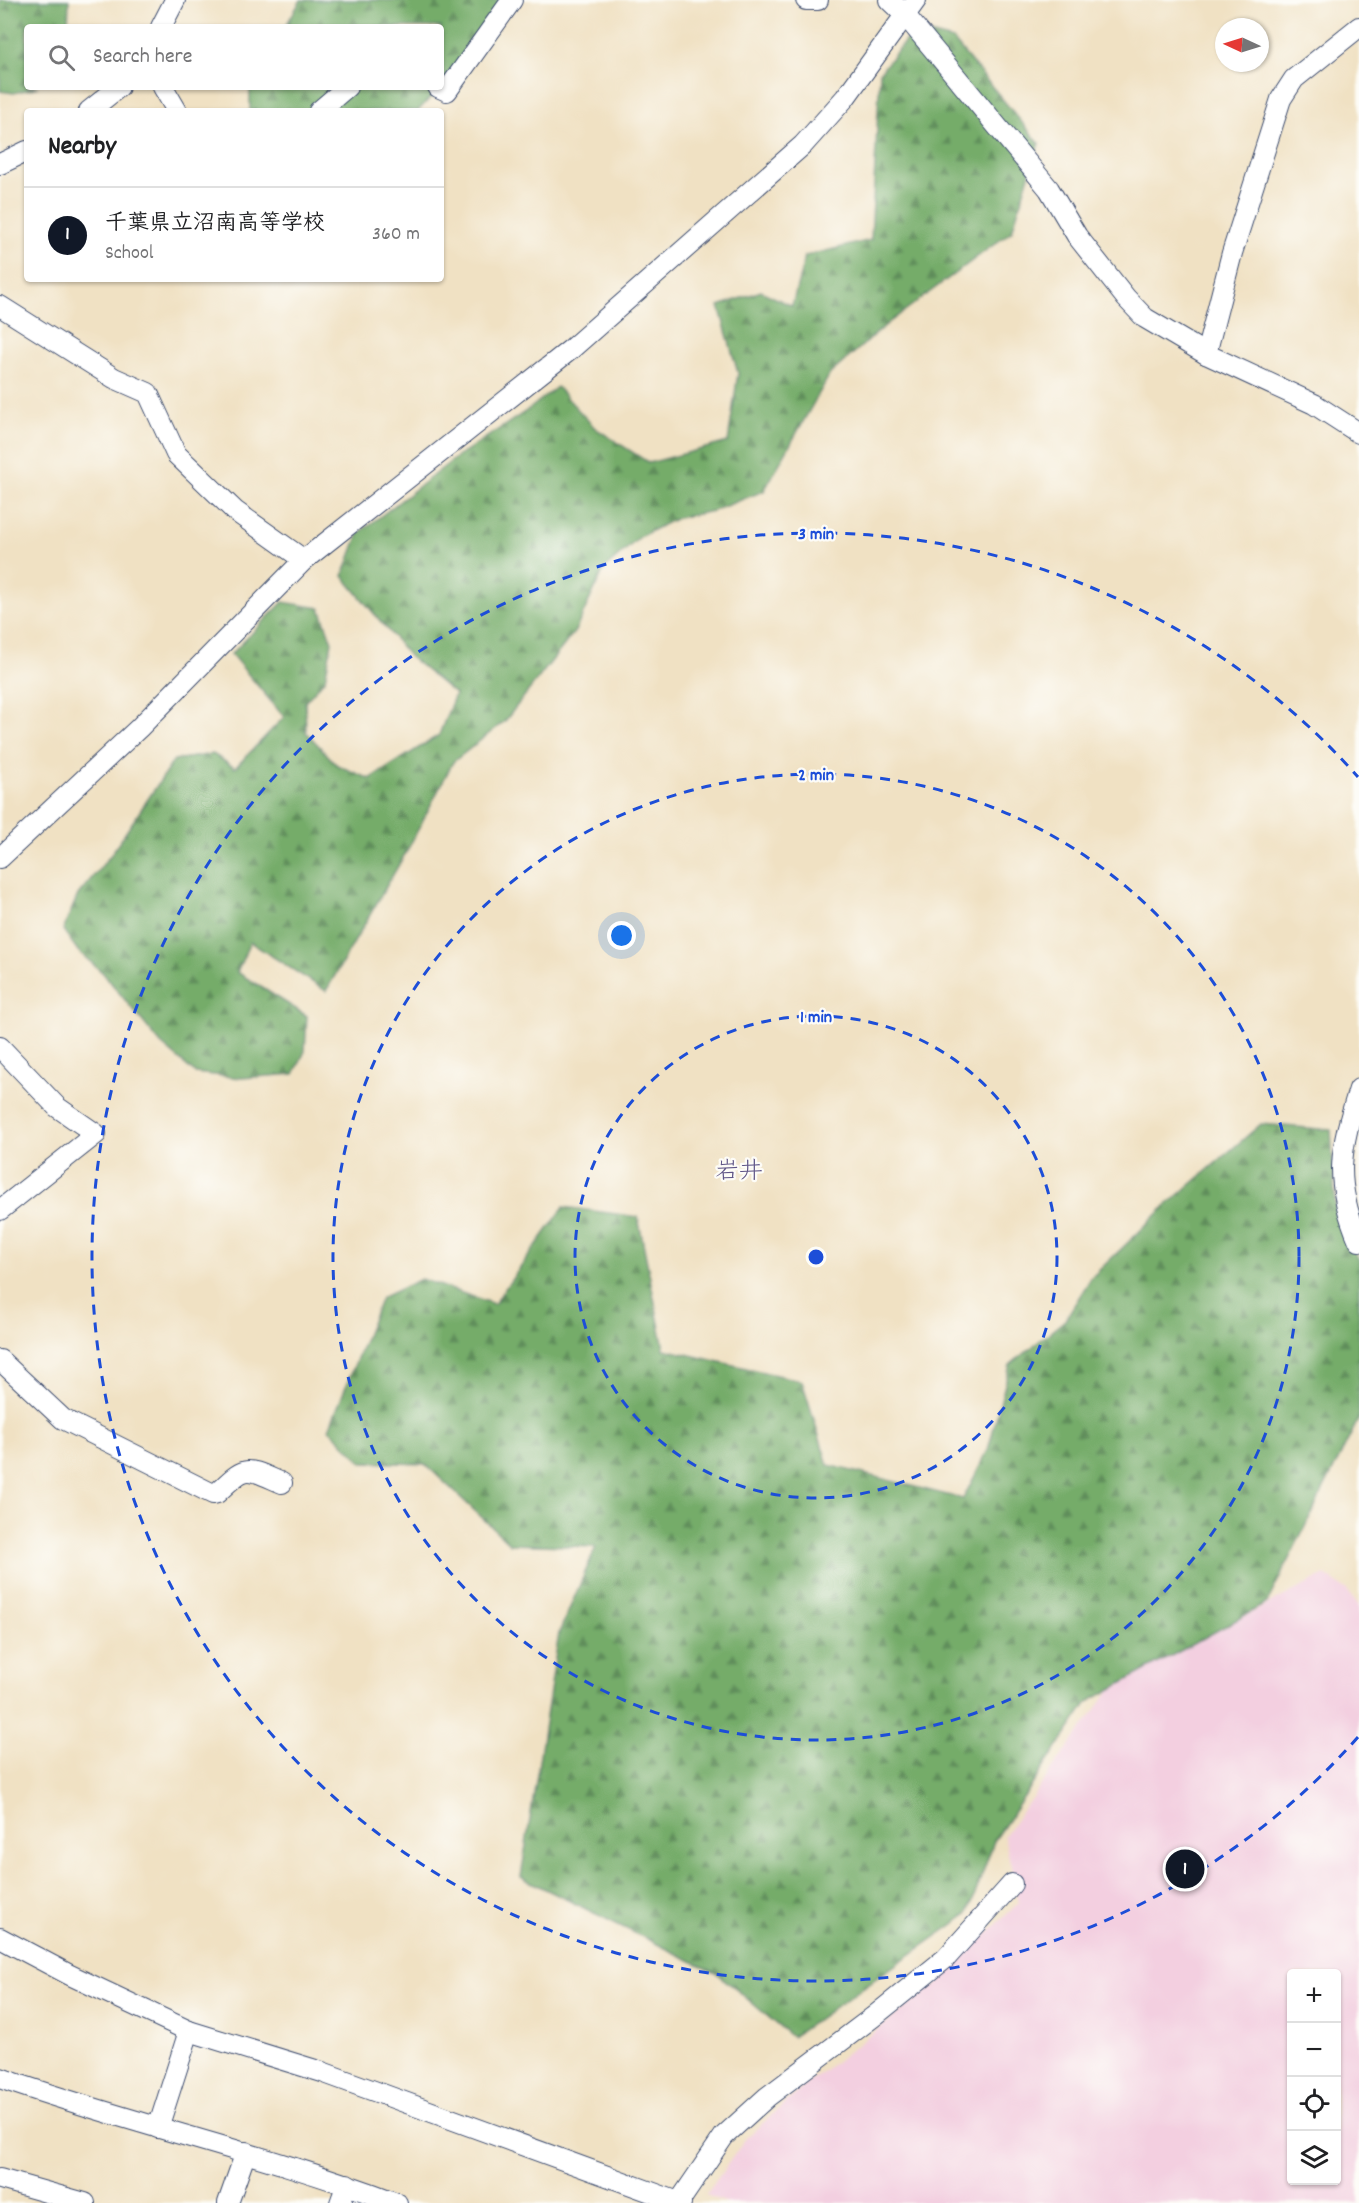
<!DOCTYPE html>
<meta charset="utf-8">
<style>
:root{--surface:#fff;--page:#f2f2f2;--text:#202124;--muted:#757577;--line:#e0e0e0;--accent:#111827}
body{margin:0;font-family:Dekko,"Klee One",sans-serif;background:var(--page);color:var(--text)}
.controls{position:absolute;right:18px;bottom:18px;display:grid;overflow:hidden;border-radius:6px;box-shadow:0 2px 4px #0004}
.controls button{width:54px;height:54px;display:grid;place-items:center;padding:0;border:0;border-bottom:2px solid var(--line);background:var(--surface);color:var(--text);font:30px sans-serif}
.compass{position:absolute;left:1215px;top:18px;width:54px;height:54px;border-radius:50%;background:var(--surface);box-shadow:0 2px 4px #0004;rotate:274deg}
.you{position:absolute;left:622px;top:936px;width:21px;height:21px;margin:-15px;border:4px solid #fff;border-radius:50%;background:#1a73e8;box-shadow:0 0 0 9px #1a73e833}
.badge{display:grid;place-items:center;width:39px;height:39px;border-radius:50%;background:var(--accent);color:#fff;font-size:20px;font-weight:700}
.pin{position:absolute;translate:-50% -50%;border:3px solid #fff;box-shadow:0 2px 6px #0006}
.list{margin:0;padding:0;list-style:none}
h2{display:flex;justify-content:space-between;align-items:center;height:78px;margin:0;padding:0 24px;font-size:26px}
h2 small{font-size:20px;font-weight:400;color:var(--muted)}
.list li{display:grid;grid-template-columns:39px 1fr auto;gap:18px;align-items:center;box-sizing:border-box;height:96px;padding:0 24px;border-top:2px solid var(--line)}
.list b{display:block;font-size:22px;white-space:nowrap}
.list p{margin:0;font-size:20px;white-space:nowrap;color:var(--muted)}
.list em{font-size:20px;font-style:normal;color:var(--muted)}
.icon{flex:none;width:33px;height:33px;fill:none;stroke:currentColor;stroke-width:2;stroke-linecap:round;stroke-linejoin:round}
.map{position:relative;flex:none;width:1359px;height:2203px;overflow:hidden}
.search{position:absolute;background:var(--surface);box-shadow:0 2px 4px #0004;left:24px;top:24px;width:420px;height:66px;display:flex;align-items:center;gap:15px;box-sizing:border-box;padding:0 21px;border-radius:6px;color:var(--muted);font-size:22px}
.panel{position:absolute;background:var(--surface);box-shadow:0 2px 4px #0004;left:24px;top:108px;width:420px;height:174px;border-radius:6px}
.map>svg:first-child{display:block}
.built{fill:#f3cfe0;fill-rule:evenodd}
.forest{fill:url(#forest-firs);stroke:#486e64;stroke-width:1.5}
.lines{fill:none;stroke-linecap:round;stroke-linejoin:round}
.minor-casing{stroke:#3b4a6d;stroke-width:22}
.minor{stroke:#fff;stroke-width:20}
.ring{fill:none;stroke:#1d4ed8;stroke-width:3;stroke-dasharray:10 8}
.labels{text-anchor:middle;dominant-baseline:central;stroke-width:4.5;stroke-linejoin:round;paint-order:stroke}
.neighbourhood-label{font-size:24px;fill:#5f5587;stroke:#fdfcf7}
.centre{fill:#1d4ed8;stroke:#fdfcf7;stroke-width:3}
.ring-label{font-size:18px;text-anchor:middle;font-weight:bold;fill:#1d4ed8;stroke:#fdfcf7;stroke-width:4.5;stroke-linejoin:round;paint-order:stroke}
</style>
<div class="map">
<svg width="1359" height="2203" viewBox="0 0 1359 2203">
<defs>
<pattern id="forest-firs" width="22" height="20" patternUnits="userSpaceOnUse" patternTransform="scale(1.5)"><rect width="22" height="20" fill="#74ac69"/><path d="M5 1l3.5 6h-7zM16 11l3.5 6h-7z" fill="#5e8c5a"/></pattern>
</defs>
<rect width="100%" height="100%" fill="#fdfcf7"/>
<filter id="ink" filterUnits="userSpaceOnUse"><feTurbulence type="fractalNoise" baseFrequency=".0167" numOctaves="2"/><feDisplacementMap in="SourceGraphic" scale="12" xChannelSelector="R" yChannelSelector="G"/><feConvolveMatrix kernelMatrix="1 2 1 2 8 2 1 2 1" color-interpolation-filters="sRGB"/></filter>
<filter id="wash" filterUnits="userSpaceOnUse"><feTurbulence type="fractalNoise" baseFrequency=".008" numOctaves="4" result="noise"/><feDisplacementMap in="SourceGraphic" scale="24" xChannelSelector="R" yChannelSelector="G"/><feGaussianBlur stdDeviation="1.35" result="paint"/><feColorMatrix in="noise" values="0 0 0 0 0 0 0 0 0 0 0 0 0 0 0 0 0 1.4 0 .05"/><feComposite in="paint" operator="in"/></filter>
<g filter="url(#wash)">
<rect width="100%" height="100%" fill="#f0e1c3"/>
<path class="built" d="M 1325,1575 L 1347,1590 L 1359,1606 L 1359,2203 L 727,2203 L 706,2195 L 746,2138 L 810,2081 L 937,1984 L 1019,1902 L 1004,1836 L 1115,1683 ZM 1292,1974 L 1336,1974 L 1336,2180 L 1292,2180 Z"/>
<g class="forest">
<polygon points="0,0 69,0 68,27 27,27 27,87 38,87 14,93 0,91"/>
<polygon points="301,0 507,0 441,86 441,27 285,27"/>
<polygon points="914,30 953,40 1039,143 1012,231 887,324 830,374 764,491 713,511 677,518 641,536 604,569 575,631 505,721 453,762 408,849 326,991 250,942 237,972 307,1016 305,1051 294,1074 242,1078 195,1073 161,1044 103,973 78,951 63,930 78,895 110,856 174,760 213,754 235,768 284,717 231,654 283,602 320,608 332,642 325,679 305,702 306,732 337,765 370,779 439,735 455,694 410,657 343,576 359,533 458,456 528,410 557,387 595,428 649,463 728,442 738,373 719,306 761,291 792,306 805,256 871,240 880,72"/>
<polygon points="440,87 418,111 250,111 250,87"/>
<polygon points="1261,1124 1331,1130 1336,1218 1359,1260 1359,1418 1267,1603 1088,1702 994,1841 968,1914 792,2037 718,1974 521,1877 559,1633 596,1547 510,1544 425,1464 362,1462 329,1429 381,1298 421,1279 494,1304 564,1207 638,1217 664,1349 802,1381 828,1465 963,1499 988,1450 1010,1365 1065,1320 1091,1278 1168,1204"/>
</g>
</g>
<g filter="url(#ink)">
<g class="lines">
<defs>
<g id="minor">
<polyline points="806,0 818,0"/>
<polyline points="889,0 905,15 1049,189 1077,236 1126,298 1145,318 1206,354 1314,404 1359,433"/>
<polyline points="161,27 175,0"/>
<polyline points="163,87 177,111"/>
<polyline points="438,87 447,91 512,0"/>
<polyline points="89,111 119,87"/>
<polyline points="319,111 347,87"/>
<polyline points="0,164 27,151"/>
<polyline points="0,306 114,378 148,393 176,454 235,511 304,560"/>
<polyline points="1206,354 1232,253 1281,99 1294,79 1359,27"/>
<polyline points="0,858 139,728 304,560 570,350 803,145 845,98 916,0"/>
<polyline points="0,1047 57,1107 96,1134 0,1210"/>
<path d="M 1359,1089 C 1340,1149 1333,1181 1359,1241"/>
<path d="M 0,1360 L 63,1419 L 213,1494 L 217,1493 C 247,1464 245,1467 282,1483"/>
<polyline points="0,1938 70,1975 189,2031 322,2072 681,2203"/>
<path d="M 0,2078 C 131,2124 267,2154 397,2203"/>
<polyline points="158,2128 189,2031"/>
<polyline points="0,2179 85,2203"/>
<polyline points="679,2202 724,2136 767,2097 873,2017 946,1958 1012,1884"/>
<polyline points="228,2203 246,2152"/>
<polyline points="340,2203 347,2184"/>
</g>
</defs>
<use href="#minor" class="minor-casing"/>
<use href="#minor" class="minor"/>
</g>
</g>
<g class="ring">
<circle cx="816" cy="1257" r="241"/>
<circle cx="816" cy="1257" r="483"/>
<path d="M1358 1737A724 724 0 1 1 1358 777"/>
</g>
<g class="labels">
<g class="neighbourhood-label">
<text x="739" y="1173">岩井</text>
</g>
</g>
<circle cx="816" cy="1257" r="9" class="centre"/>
<g class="ring-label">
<text x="816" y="539">3 min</text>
<text x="816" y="780">2 min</text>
<text x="816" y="1022">1 min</text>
</g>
</svg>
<div class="controls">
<button>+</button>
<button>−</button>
<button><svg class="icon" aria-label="locate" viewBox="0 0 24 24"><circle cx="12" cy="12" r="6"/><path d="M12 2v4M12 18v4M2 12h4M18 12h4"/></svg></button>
<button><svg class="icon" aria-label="layers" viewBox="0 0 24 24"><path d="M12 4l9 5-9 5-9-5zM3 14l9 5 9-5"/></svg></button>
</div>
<svg class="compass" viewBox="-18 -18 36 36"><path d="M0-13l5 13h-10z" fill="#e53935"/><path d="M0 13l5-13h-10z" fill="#757577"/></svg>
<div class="you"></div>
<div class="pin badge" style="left:1185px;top:1869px">1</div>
<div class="search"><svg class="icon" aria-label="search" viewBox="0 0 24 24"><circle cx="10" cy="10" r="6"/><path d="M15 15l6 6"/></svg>Search here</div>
<section class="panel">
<h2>Nearby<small></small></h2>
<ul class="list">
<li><span class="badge">1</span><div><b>千葉県立沼南高等学校</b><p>School</p></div><em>360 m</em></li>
</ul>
</section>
</div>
